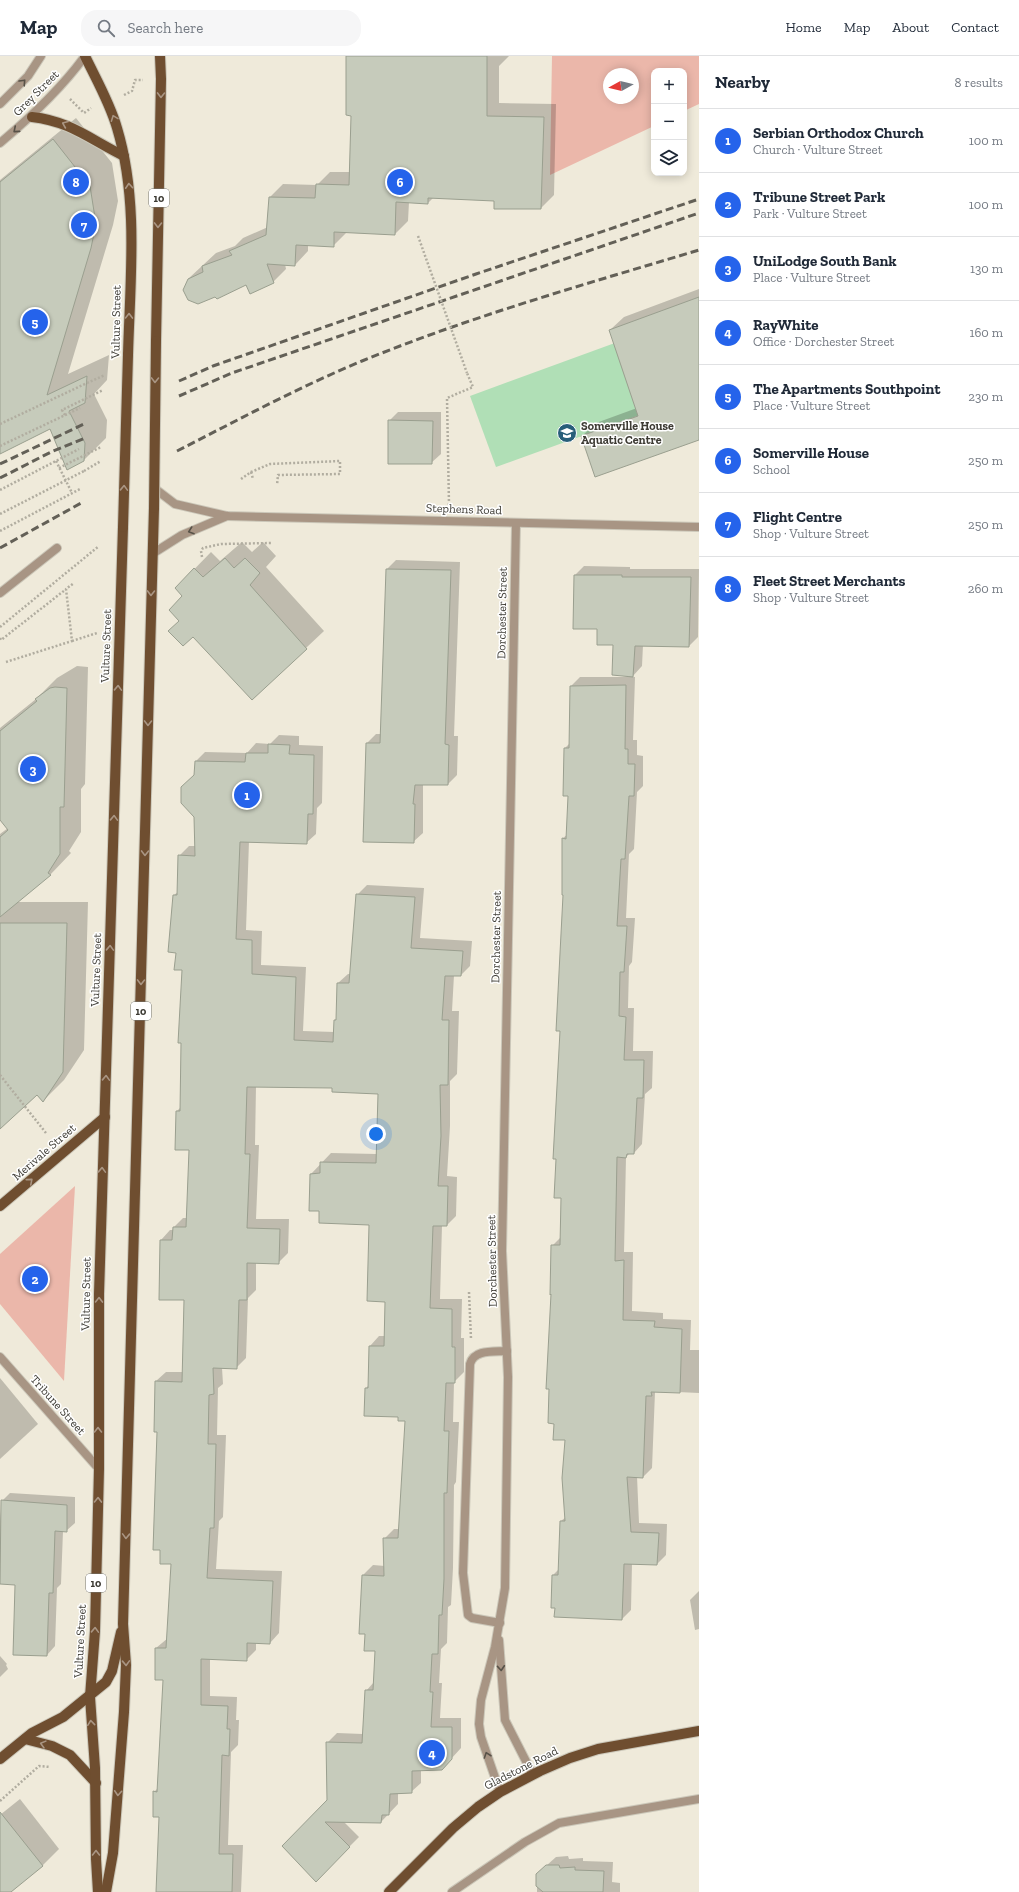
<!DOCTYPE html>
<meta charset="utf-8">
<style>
:root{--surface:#fff;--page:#f6f6f7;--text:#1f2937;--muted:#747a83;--line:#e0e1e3;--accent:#2563eb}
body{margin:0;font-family:"Zilla Slab",serif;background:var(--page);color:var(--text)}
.controls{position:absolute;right:12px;top:12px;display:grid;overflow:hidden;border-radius:8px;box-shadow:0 2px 10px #0003}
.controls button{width:36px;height:36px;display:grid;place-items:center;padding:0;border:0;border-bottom:1px solid var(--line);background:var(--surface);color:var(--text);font:20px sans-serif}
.compass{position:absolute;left:603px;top:12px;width:36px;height:36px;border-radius:50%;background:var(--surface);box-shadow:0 2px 10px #0003;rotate:262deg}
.you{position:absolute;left:376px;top:1078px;width:14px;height:14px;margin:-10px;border:3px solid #fff;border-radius:50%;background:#1a73e8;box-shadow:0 0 0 6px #1a73e833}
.badge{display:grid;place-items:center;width:26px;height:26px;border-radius:50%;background:var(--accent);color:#fff;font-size:13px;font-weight:700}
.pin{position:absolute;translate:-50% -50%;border:2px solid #fff;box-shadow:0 1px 4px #0006}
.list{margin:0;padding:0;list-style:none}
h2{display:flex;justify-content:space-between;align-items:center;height:52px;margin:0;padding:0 16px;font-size:17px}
h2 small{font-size:13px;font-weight:400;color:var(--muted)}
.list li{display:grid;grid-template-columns:26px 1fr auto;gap:12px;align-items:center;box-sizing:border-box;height:64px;padding:0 16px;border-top:1px solid var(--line)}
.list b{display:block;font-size:15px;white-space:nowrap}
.list p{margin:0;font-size:13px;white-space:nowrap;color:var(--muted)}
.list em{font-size:13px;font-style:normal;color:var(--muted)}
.icon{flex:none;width:22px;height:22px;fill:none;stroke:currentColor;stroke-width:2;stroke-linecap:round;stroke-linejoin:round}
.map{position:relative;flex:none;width:699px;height:1836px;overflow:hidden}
header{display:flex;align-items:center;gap:24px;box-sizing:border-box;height:56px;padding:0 20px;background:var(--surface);border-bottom:1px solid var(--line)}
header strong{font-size:19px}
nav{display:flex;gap:22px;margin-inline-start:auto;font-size:14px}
.search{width:280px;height:36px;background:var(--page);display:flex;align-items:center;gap:10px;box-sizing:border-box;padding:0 14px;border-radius:16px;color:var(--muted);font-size:15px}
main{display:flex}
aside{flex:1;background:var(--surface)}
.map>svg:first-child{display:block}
.green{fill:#ebb7aa;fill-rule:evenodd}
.water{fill:#b0dfb6}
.shadow{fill:#0003}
.building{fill:#c6cbbb;stroke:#9a9f8f}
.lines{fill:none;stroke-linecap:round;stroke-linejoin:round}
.service-casing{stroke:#cbc7b9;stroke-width:10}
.minor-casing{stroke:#cbc7b9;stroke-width:10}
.tertiary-casing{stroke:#cbc7b9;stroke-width:10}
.primary-casing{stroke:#cbc7b9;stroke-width:12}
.path{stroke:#b1ada0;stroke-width:2.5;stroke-dasharray:2 2;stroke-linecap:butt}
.service{stroke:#a89584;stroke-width:8}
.minor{stroke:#a89584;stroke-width:8}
.tertiary{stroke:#a89584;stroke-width:8}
.primary{stroke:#6f4e30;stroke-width:10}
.rail{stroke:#636057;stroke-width:3;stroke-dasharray:8 4;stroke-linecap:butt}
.primary-bridge-casing{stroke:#cbc7b9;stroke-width:12;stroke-linecap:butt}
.path-bridge{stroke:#b1ada0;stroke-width:2.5;stroke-dasharray:2 2;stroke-linecap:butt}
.primary-bridge{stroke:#6f4e30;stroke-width:10}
.oneway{stroke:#585248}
.oneway2{stroke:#a99583}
.labels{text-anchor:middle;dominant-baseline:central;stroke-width:3;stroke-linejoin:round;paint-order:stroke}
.shield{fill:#fff;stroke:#777671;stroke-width:1}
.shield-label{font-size:11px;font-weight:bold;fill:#3d3b34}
.street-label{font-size:12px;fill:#3d3b34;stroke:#fff}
.poi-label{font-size:12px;font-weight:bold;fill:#3d3b34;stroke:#fff;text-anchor:start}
</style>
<header>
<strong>Map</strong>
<div class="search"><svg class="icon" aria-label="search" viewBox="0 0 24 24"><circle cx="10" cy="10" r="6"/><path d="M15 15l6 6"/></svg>Search here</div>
<nav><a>Home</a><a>Map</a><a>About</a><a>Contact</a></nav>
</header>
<main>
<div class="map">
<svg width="699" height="1836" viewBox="0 0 699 1836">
<rect width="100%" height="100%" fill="#efeada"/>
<g class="green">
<path d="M 552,0 L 699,0 L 699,48 L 684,55 L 684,15 L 654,15 L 654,70 L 550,119 ZM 609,18 L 633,18 L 633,42 L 609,42 Z"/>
<polygon points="75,1130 64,1325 0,1248 0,1198"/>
</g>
<polygon class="water" points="634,280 659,352 496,411 470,340"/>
<g class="shadow">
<polygon points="347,0 509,0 499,10 499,47 556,48 554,139 541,152 495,144 434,141 428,147 409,146 408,165 395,178 347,176 333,190 308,189 308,195 295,209 285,208 286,213 273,226 247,227 188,223 216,197 235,190 243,182 268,171 270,141 283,128 317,129 330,116 351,116 352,59"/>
<polygon points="76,62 112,107 118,145 113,169 68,318 109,299 107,324 94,338 107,364 106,382 84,404 50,372 0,397 0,124"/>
<polygon points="699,233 699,383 582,380 596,367 637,352 610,274 624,261"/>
<polygon points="398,356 441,356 441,398 431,407 389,365"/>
<polygon points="242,486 252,496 263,486 276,500 266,511 324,575 252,643 180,564 184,540 176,532 211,496 220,505"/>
<polygon points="396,504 460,506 454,680 458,680 457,719 448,728 423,728 423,777 413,786 367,687 376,678 381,678 387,513"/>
<polygon points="584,510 630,511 630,513 699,513 698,581 689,590 643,589 642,610 632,621 635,621 633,684 637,684 637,699 643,700 643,730 637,736 634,793 629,798 626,862 635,862 632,906 629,910 628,952 634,952 633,995 653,995 652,1032 645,1038 642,1088 634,1097 630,1097 626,1101 624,1196 633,1196 632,1255 663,1257 663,1263 691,1264 690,1294 699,1294 699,1337 656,1335 655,1336 652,1412 643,1421 637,1420 639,1467 667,1468 666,1499 657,1508 632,1507 631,1554 622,1563 556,1551 553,1519 559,1513 561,1465 566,1461 566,1383 552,1237 552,1190 561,1181 561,974 564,838 563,782 567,779 569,739 565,692 570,687 571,630 580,621 629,621 629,619 614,588 598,572 575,519"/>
<polygon points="77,610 88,611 85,728 81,733 81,776 69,795 71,797 50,819 16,846 88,846 84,994 64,1024 43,1045 37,1038 0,1072 0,778 8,772 0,762 0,672 36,643 57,622"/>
<polygon points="279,679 299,680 299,689 323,690 322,747 317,752 316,778 306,787 249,785 246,874 262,875 261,909 306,911 303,975 335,976 335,964 337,962 338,927 348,918 350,918 357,839 367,829 424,832 420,882 472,885 470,910 461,919 454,919 452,955 459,955 457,1018 450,1025 450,1070 447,1120 457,1121 456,1160 447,1169 442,1169 440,1243 462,1243 461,1282 464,1282 464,1316 454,1326 453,1366 459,1366 456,1426 454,1429 453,1512 451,1549 448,1551 447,1587 441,1593 439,1627 442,1627 440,1662 461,1662 461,1692 451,1703 421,1714 421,1727 411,1736 398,1737 398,1748 381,1766 343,1765 359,1781 316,1824 328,1745 327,1687 337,1677 363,1678 366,1635 374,1626 376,1594 366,1577 363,1519 373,1509 385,1510 384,1483 394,1473 399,1473 406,1364 366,1332 369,1329 370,1290 379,1280 385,1280 386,1245 370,1168 320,1154 311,1118 331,1097 377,1098 379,1037 333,1031 256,1030 255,1089 259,1089 256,1163 289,1163 288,1197 278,1207 256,1206 256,1234 248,1242 246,1302 236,1312 222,1312 223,1328 218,1332 217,1379 226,1379 223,1461 219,1465 216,1513 282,1515 279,1577 270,1587 256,1587 256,1594 246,1604 210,1602 210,1640 237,1641 236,1664 239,1664 238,1689 231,1696 228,1789 243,1789 241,1836 157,1836 160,1760 154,1736 158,1732 164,1623 156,1623 156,1592 168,1582 172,1507 158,1375 156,1325 166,1316 183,1316 185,1243 160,1243 161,1184 170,1174 174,1174 174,1171 183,1162 188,1162 190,1093 177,1055 181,1051 183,913 177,896 174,839 178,836 179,800 189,790 196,790 196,705 205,696 247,697 256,687 270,688"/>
<polygon points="0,1322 38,1368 0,1403"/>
<polygon points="10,1437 75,1441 75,1467 66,1475 63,1475 61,1528 57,1532 55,1590 47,1599 16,1528 0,1527 0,1465 2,1445"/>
<polygon points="699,1535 699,1573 695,1574 690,1544"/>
<polygon points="0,1600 7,1608 6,1609 8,1613 0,1621"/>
<polygon points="20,1743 59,1793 42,1810 10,1836 0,1836 0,1759"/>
<polygon points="568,1800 569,1803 583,1802 583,1805 613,1806 612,1826 620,1827 620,1836 537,1836 537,1818 556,1801"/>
</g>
<g class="building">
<polygon points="346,0 487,0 487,60 544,61 541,153 494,153 494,145 428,142 428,148 396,146 395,179 334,176 334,191 296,189 295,210 267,208 274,227 250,238 246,229 217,243 215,241 198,248 188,244 183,234 188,223 203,216 202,210 232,199 229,195 266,179 269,141 315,142 316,128 349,129 351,60 346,59"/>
<polygon points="53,83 90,130 96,168 91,192 47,339 87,320 85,347 69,355 85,387 84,405 67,414 50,373 0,398 0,126"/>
<polygon points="699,241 699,384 595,421 581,380 638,360 609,274"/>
<polygon points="388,364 433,365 432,408 388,408"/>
<polygon points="225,502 234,512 245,502 260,517 250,529 307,593 252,644 193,581 183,590 168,575 179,565 169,554 182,540 175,532 194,512 203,521"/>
<polygon points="386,513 451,514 445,688 449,689 448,729 415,729 413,748 415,748 414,787 363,786 366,687 380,687"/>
<polygon points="574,519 622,519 622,521 691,521 689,591 635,590 633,621 612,619 613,589 597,589 597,573 573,573"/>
<polygon points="626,629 625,693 628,693 628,708 635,708 634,740 629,740 625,803 621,803 617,870 627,870 624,916 620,916 619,960 626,961 624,1004 644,1004 643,1042 637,1042 634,1098 627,1098 626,1102 617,1101 615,1205 624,1204 623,1264 655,1265 654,1271 682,1273 680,1337 651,1336 652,1340 646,1340 643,1422 627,1421 631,1476 659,1477 657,1509 624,1508 622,1564 554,1561 555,1552 551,1552 552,1519 558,1519 560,1465 565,1465 562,1422 565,1384 553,1384 554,1368 548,1367 549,1333 546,1333 551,1238 550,1239 551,1189 560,1189 561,1142 554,1142 556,1103 553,1103 560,975 556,975 563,839 562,839 562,782 566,783 568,740 563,740 564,692 569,692 570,630"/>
<polygon points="55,631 67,632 64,751 60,751 60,798 48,817 51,819 0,861 0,781 8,774 0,764 0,675 37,645 35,643 50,632"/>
<polygon points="268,688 290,689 289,698 314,699 313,758 308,758 307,788 240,786 236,883 252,884 252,918 296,921 294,984 333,986 334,964 336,964 337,927 349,927 356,838 415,841 411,892 463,895 461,920 445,920 442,964 449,964 448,1029 440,1029 441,1080 438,1130 448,1130 447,1170 433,1170 430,1252 452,1253 452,1291 455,1291 455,1327 446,1327 444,1375 449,1375 447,1437 444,1437 444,1523 442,1559 439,1559 438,1598 432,1598 430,1636 433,1636 431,1671 452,1671 452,1703 442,1714 412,1715 412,1737 390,1738 389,1759 382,1759 381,1767 325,1766 350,1791 316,1826 282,1790 327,1744 326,1686 362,1687 365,1634 373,1634 375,1595 364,1595 365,1578 359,1578 362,1519 384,1520 383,1482 398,1482 405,1365 398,1365 398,1361 364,1360 365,1332 368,1332 369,1290 384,1290 385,1246 367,1245 369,1169 319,1167 319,1155 309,1155 310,1118 320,1117 320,1106 376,1107 378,1038 332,1036 332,1032 247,1031 245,1098 250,1098 247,1172 280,1173 279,1208 247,1207 247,1244 239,1244 237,1313 213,1312 214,1338 209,1339 208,1388 216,1388 214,1472 210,1472 207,1522 273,1525 270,1588 247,1587 247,1605 201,1603 201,1649 228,1650 227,1673 230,1673 229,1700 222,1699 219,1798 233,1798 232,1836 156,1836 159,1761 153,1761 153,1735 157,1736 163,1624 155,1624 155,1592 166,1592 171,1508 160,1508 160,1494 153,1494 157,1376 154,1376 155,1325 182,1326 184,1244 159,1244 160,1184 172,1184 173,1171 186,1171 189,1094 175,1094 176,1055 180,1055 181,987 178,987 182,914 174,914 176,897 168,896 173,839 177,839 178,799 195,800 194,761 181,747 181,731 194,719 195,705 245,706 246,697 268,697"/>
<polygon points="0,867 67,867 63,1016 43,1046 37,1039 0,1073"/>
<polygon points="1,1444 67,1449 67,1476 55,1475 53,1537 49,1537 47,1600 13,1599 15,1529 0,1528"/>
<polygon points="0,1756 43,1810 11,1836 0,1836"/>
<polygon points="546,1809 559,1809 560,1812 575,1811 575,1814 604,1815 603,1836 543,1836 536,1830 536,1818"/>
</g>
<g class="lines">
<defs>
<g id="service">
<polyline points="0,537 57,492"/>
<path d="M 500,1567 L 472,1562 L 468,1559 L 463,1517 L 470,1308 C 474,1293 494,1296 507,1295"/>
<polyline points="452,1836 525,1786 559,1767 699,1743"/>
</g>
<g id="minor">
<polyline points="0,1301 99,1413"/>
<polyline points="499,1584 505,1664 533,1719"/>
<polyline points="500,1736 481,1681 479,1668 481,1644 495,1591 505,1532 508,1321 502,1195 516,467"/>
</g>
<g id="tertiary">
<polyline points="0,48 28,20 41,0"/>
<path d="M 0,87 C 31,61 61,33 85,0"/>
<polyline points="154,432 175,448 227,460 699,471"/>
<polyline points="152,498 182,479 227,460"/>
</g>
<g id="primary">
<path d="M 85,0 C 96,23 110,47 117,72 C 139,145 130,224 128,299"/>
<path d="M 32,61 C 70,65 91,84 124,100"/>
<polyline points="156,285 161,23 160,0"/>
<polyline points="0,1150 105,1061"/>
<polyline points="25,1683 52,1690 70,1699 96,1727"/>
<polyline points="0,1703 32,1677 63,1661 106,1626 112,1615 121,1576"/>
<polyline points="98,1836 96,1803 95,1712 90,1641 95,1575 99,1413 99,1238 123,471"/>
<polyline points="106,1836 113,1797 124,1656 126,1609 123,1568 154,452"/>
<polyline points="389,1836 453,1772 478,1751 500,1736 540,1715 570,1702 598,1693 699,1675"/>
</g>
</defs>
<use href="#service" class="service-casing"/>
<use href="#minor" class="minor-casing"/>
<use href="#tertiary" class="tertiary-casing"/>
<use href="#primary" class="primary-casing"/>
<g class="path">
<polyline points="124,39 132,35 135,24 143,24"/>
<polyline points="70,43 84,57 91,52"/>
<polyline points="65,359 62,354 103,334"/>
<polyline points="0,368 87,327"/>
<polyline points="0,390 80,352"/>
<polyline points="56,405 72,437"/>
<polyline points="59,412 101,391"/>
<polyline points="84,415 101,405"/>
<polyline points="251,416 253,423"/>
<polyline points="241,423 251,416 270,408 340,405 340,418 278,419 277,429"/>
<polyline points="0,434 79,393"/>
<polyline points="449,449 447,342 473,331 467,317"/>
<polyline points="0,475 80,433"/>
<polyline points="202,501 201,495 203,492 221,488 272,487"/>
<polyline points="0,571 99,490"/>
<polyline points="0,582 1,584 65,534"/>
<polyline points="72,585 97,577"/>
<polyline points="6,606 72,585 66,533 74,527"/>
<polyline points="0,1019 46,1077"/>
<polyline points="469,1236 471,1283"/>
<polyline points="0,1745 39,1710 50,1711"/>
</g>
<use href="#service" class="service"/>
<use href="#minor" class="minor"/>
<use href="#tertiary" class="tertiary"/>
<use href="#primary" class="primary"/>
<g class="rail">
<polyline points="179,325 213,310 476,218 699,143"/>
<polyline points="179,340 232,317 699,157"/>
<path d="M 177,395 C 238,364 299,331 362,305 C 472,260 586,228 699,194"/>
<polyline points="0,408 86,367"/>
<polyline points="0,422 51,396 85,382"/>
<polyline points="0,492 83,446"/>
</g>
<defs>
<g id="primary-bridge">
<polyline points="154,452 156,285"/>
<polyline points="123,471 128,299"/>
</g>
</defs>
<use href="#primary-bridge" class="primary-bridge-casing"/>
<g class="path-bridge">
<polyline points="418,180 467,317"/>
<polyline points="87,327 105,319"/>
<polyline points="0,458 84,415"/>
</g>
<use href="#primary-bridge" class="primary-bridge"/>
</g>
<defs><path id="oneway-chevron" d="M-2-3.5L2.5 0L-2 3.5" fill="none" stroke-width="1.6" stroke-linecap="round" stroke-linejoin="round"/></defs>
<g class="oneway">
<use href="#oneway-chevron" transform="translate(23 26) rotate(-47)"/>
<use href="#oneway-chevron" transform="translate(16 74) rotate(140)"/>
<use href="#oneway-chevron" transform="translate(191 475) rotate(161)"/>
<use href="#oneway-chevron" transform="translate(501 1612) rotate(86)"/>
<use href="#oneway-chevron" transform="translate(487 1699) rotate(-109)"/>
</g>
<g class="oneway2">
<use href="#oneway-chevron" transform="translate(161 39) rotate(91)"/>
<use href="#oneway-chevron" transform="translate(114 62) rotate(-111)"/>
<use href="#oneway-chevron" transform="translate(65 68) rotate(-157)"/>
<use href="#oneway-chevron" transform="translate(129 130) rotate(-94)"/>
<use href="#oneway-chevron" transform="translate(158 169) rotate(91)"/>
<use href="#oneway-chevron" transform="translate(129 260) rotate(-89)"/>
<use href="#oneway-chevron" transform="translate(155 324) rotate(91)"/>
<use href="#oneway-chevron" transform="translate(124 432) rotate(-88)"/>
<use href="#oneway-chevron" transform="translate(151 537) rotate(91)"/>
<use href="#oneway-chevron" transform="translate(118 632) rotate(-88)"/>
<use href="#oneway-chevron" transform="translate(148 667) rotate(91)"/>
<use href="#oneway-chevron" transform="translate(114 762) rotate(-88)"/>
<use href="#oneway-chevron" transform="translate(145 797) rotate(91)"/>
<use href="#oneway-chevron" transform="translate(110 892) rotate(-88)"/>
<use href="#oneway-chevron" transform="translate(141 926) rotate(91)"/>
<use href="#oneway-chevron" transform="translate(106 1022) rotate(-88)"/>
<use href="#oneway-chevron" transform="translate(102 1114) rotate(-88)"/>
<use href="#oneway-chevron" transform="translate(30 1125) rotate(-41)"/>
<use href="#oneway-chevron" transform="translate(99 1244) rotate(-89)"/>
<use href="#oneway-chevron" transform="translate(98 1374) rotate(-90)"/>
<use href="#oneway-chevron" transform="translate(98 1444) rotate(-89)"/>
<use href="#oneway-chevron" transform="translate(126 1480) rotate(92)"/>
<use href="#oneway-chevron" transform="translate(95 1574) rotate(-88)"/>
<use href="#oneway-chevron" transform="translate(126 1607) rotate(88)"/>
<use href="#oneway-chevron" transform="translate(91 1667) rotate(-96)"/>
<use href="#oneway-chevron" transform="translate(43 1688) rotate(-165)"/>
<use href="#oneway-chevron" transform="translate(118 1737) rotate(94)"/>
<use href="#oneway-chevron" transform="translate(96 1797) rotate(-90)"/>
</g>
<defs>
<symbol id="school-disc" viewBox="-11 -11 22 22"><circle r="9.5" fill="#285e7a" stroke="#fff"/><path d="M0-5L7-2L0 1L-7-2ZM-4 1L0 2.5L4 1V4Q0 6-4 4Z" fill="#fff"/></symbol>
</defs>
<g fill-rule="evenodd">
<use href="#school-disc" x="556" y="366" width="22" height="22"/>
</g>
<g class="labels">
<g class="shield">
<rect x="149" y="133" width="20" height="18" rx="3"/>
<rect x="131" y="946" width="20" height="18" rx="3"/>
<rect x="86" y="1518" width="20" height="18" rx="3"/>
</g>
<g class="shield-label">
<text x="159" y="142">10</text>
<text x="141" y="955">10</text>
<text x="96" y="1527">10</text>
</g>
<g class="street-label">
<text transform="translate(36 37) rotate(-45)">Grey Street</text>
<text transform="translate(116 266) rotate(-89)">Vulture Street</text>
<text transform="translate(464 453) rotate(2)">Stephens Road</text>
<text transform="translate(502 557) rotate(-89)">Dorchester Street</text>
<text transform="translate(106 590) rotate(-88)">Vulture Street</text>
<text transform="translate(496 881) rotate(-89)">Dorchester Street</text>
<text transform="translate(96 914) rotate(-88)">Vulture Street</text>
<text transform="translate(44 1096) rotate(-41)">Merivale Street</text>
<text transform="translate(492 1205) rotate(-91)">Dorchester Street</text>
<text transform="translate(86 1238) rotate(-89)">Vulture Street</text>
<text transform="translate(58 1349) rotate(48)">Tribune Street</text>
<text transform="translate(80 1585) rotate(-87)">Vulture Street</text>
<text transform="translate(521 1712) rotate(-27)">Gladstone Road</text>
</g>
<g class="poi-label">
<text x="581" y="370">Somerville House<tspan x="581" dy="14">Aquatic Centre</tspan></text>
</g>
</g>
</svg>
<div class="controls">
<button>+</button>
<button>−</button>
<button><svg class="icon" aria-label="layers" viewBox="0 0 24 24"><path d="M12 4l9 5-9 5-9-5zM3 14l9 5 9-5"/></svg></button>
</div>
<svg class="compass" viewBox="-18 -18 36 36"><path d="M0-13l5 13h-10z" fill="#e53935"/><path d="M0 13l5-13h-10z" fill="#747a83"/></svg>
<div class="you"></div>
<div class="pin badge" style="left:247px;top:739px">1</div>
<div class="pin badge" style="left:35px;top:1223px">2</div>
<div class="pin badge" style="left:33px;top:713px">3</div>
<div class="pin badge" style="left:432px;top:1697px">4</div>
<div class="pin badge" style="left:35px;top:266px">5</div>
<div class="pin badge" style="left:400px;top:126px">6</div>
<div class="pin badge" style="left:84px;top:169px">7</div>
<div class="pin badge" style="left:76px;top:126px">8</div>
</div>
<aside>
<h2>Nearby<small>8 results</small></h2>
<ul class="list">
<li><span class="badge">1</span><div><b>Serbian Orthodox Church</b><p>Church · Vulture Street</p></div><em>100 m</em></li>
<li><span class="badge">2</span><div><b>Tribune Street Park</b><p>Park · Vulture Street</p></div><em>100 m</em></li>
<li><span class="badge">3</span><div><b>UniLodge South Bank</b><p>Place · Vulture Street</p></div><em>130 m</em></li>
<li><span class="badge">4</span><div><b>RayWhite</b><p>Office · Dorchester Street</p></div><em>160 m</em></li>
<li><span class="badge">5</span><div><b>The Apartments Southpoint</b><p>Place · Vulture Street</p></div><em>230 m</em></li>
<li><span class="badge">6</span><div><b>Somerville House</b><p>School</p></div><em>250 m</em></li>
<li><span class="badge">7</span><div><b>Flight Centre</b><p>Shop · Vulture Street</p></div><em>250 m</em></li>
<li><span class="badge">8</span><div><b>Fleet Street Merchants</b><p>Shop · Vulture Street</p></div><em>260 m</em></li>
</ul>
</aside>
</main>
